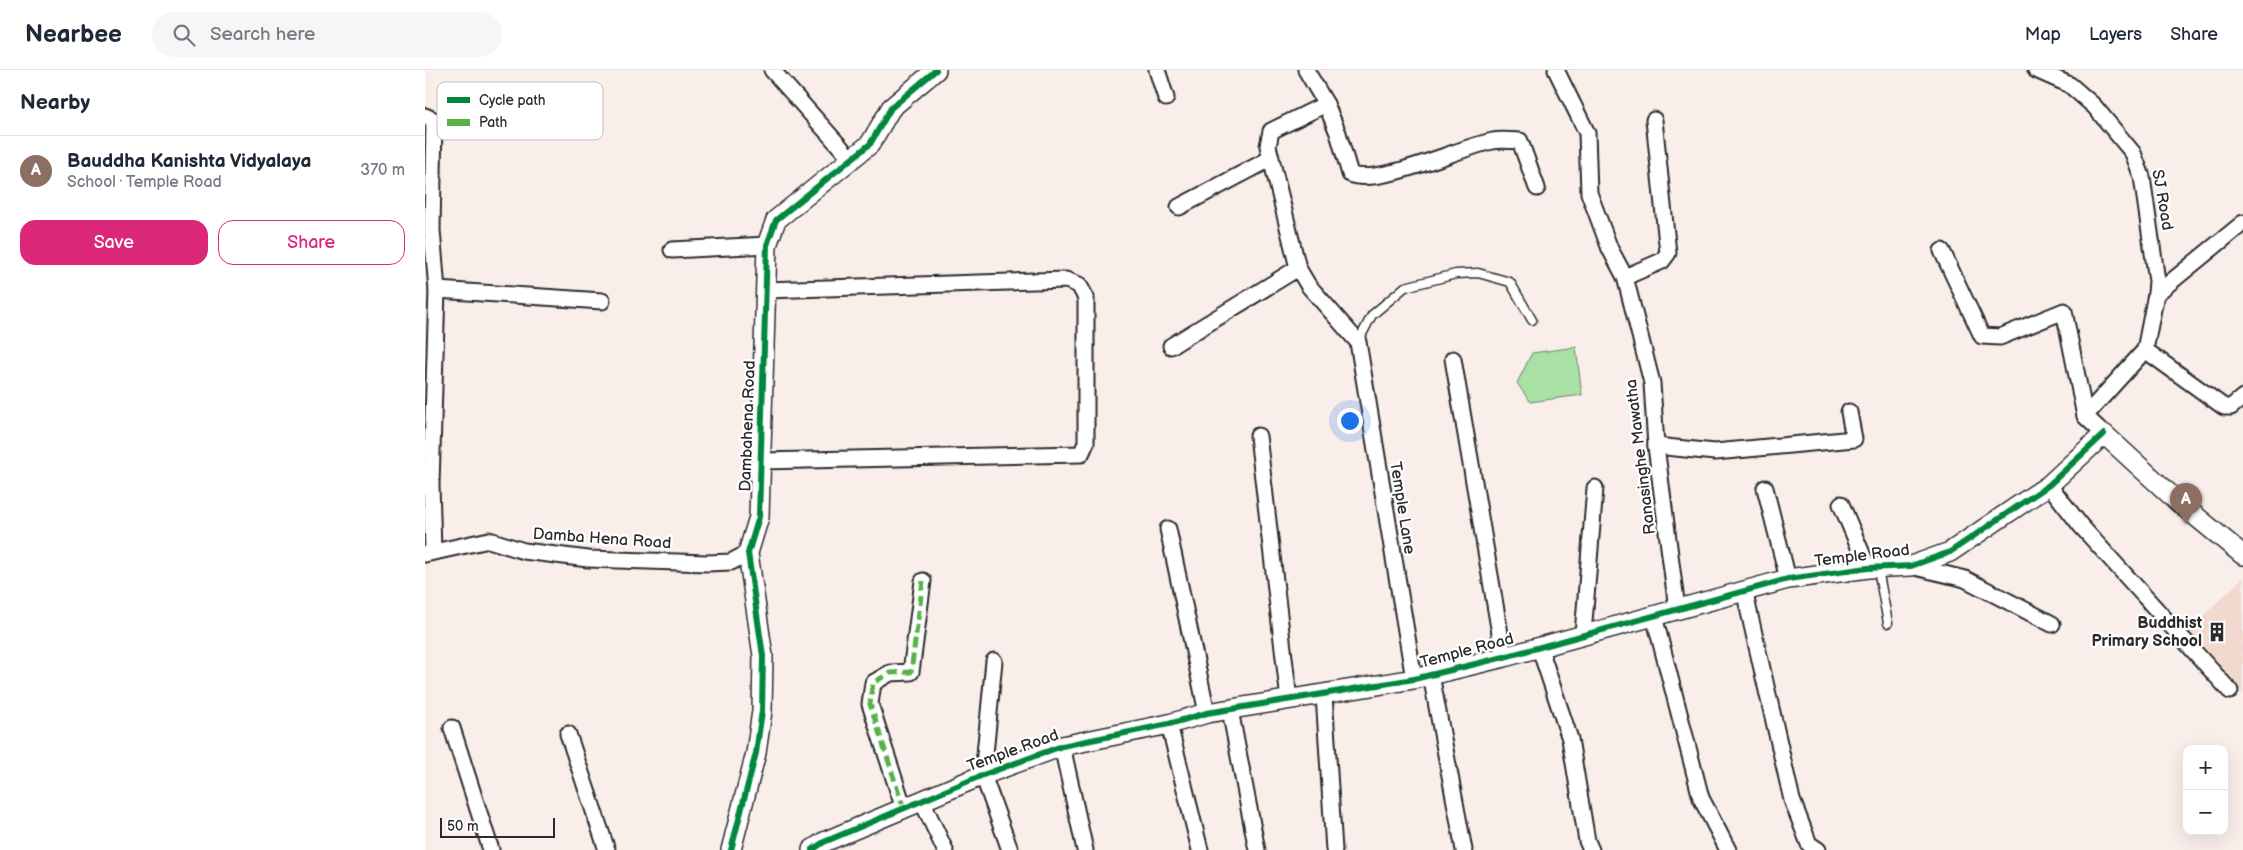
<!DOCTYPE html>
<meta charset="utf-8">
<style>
:root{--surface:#fff;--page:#f6f6f7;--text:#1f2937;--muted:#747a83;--line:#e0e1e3;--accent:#db2777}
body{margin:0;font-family:"Balsamiq Sans",sans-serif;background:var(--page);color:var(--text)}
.controls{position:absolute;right:15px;bottom:15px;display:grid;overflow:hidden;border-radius:10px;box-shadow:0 5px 20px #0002}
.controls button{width:45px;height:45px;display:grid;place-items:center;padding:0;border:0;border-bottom:1px solid var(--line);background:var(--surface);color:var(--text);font:25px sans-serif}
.scale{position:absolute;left:15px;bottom:12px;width:115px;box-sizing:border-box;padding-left:5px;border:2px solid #2b2b2b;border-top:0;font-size:14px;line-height:18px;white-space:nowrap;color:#2b2b2b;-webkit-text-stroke:4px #fff;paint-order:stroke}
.you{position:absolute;left:924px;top:350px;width:18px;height:18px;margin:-12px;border:4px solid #fff;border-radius:50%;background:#1a73e8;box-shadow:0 0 0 8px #1a73e833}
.badge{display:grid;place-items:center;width:32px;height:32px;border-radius:50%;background:var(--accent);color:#fff;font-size:16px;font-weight:700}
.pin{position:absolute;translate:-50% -41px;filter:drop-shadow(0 1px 2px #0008)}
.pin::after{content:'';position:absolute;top:26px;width:18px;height:15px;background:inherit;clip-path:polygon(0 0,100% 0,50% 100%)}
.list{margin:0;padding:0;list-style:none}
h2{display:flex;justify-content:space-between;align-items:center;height:65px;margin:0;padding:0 20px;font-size:21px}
h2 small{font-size:16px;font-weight:400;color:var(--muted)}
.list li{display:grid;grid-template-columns:32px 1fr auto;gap:15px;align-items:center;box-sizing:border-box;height:70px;padding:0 20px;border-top:1px solid var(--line)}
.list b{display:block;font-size:19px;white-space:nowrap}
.list p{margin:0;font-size:16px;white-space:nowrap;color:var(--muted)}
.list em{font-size:16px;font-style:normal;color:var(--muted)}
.actions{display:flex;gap:10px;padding:15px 20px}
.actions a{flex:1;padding:11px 0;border:1px solid var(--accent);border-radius:15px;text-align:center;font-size:18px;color:var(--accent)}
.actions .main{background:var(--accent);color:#fff}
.icon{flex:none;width:28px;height:28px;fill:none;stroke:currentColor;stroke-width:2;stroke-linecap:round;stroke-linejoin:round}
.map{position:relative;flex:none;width:1818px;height:780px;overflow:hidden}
header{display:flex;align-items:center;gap:30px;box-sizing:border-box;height:70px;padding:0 25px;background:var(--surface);border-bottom:1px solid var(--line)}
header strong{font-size:24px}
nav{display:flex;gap:28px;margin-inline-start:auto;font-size:18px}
.search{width:350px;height:45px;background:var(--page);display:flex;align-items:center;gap:12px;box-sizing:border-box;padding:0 18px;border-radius:28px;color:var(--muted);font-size:19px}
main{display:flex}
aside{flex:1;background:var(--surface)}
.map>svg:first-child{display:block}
.built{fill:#f1d9d0}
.green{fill:#a9e0a3;stroke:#6a8667}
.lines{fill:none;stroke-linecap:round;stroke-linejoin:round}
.service-casing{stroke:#2b2b2b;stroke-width:11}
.minor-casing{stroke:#2b2b2b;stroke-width:19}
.tertiary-casing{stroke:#2b2b2b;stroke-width:22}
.service{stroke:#fff;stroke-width:8}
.minor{stroke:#fff;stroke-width:15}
.tertiary{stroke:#fff;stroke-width:19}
.quiet{stroke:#56b246;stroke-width:5;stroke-dasharray:10 5;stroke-linecap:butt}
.cycleway-casing{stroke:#fff;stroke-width:9}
.cycleway{stroke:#00873e;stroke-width:6}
.labels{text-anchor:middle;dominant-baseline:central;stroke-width:4.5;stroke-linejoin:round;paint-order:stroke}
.street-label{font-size:16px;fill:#2b2b2b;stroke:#fff}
.poi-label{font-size:16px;font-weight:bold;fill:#2b2b2b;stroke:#fff;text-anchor:end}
.key{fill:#fff;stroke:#bfbfbf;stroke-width:1}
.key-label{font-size:14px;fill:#2b2b2b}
</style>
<header>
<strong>Nearbee</strong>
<div class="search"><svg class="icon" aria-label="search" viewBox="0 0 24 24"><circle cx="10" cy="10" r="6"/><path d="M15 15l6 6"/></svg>Search here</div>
<nav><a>Map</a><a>Layers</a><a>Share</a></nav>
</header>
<main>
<aside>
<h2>Nearby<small></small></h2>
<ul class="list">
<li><span class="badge" style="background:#8d6e63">A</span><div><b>Bauddha Kanishta Vidyalaya</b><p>School · Temple Road</p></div><em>370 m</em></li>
</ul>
<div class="actions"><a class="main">Save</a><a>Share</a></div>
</aside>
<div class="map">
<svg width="1818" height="780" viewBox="0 0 1818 780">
<rect width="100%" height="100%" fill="#f9eeea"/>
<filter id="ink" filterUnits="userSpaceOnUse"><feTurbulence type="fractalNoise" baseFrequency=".02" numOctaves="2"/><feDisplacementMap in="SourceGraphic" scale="10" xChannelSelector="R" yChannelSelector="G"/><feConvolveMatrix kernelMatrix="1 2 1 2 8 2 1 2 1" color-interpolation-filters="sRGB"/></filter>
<g filter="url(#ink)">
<polygon class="built" points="1818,507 1818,624 1764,560"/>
<polygon class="green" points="1151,277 1157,325 1105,332 1092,313 1107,283"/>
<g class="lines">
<defs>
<g id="service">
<polyline points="933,272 947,245 980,217 1031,204 1053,203 1085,212 1107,250"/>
<polyline points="1453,499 1463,553"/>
</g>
<g id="minor">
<polyline points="347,0 426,89"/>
<polyline points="732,0 741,28"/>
<path d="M 881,0 L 901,34 L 913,63 L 925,104 C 953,117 1035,77 1068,71 C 1076,69 1086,71 1095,71 L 1112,118"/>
<polyline points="1131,0 1162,63 1164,123 1185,179 1200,207"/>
<polyline points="1611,0 1645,15 1669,36 1708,83 1717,107 1732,211 1731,224"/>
<polyline points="901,34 846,61 843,76 873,198 883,215 933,272 989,609"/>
<polyline points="0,46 9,50 7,160 12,220 6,414 8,481"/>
<polyline points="1229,50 1243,183 1237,191 1200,207 1227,313 1231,376 1252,539"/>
<polyline points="754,137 845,89"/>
<polyline points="247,180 342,175"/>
<polyline points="1517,181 1557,266 1575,267 1639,241 1660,346"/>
<polyline points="12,220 177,231"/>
<polyline points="746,276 873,198"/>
<polyline points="1720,280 1799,337 1806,337 1818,327"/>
<polyline points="1028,289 1079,587"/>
<polyline points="1679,364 1660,346 1720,280 1731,224 1818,153"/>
<polyline points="833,366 864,630"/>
<polyline points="1231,376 1290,382 1429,369 1424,342"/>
<polyline points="336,391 656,384 661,373 661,228 654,215 641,210 341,220"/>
<polyline points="1624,415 1656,456 1805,621"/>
<polyline points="1340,418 1363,509"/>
<polyline points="1416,434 1443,498"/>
<polyline points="743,459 782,643"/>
<polyline points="0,484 64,470 99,481 163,489 282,493 306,492 323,483"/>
<polyline points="1486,496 1540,509 1627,554"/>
<polyline points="1319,520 1367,730 1384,774 1393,780"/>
<polyline points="1229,546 1276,728 1303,780"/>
<polyline points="1158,564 1170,418"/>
<polyline points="1114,576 1145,669 1162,771 1166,780"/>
<polyline points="569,591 558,705 585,780"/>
<polyline points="1006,605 1039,780"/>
<polyline points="899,625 909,780"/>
<polyline points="805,640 832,780"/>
<polyline points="744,654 775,780"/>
<polyline points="27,658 66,780"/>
<polyline points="143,664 182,780"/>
<polyline points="637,676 660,780"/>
<polyline points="497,731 520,780"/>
<polyline points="479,739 445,634 448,613 465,603 486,602 498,511"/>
</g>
<g id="tertiary">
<polyline points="306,780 331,683 337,641 338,586 323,483 334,447 342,175 351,150 445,74 466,38 511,0"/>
<polyline points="387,780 399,772 558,705 637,676 744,654 782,643 989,609 1079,587 1363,509 1443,498 1486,496 1525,482 1624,415 1679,364 1751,430 1818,485"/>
</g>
</defs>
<use href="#service" class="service-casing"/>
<use href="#minor" class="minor-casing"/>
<use href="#tertiary" class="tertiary-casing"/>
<use href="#service" class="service"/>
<use href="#minor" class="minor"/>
<use href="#tertiary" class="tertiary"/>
<polyline class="quiet" points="479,739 445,634 448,613 465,603 486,602 498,511"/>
<defs>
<g id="cycleway">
<polyline points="306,780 331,683 337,641 338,586 323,483 334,447 342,175 351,150 445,74 466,38 511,0"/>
<polyline points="387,780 399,772 558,705 637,676 744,654 782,643 989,609 1079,587 1363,509 1443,498 1486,496 1525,482 1624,415 1679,364"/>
</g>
</defs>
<use href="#cycleway" class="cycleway-casing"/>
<use href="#cycleway" class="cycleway"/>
</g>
</g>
<defs>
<symbol id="building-bare" viewBox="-9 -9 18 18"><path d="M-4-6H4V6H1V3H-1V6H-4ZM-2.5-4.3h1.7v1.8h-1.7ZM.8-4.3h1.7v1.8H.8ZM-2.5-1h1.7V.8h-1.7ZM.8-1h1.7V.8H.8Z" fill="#2b2b2b" stroke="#fff" stroke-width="2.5" paint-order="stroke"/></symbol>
</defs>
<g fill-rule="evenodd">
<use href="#building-bare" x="1778" y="548" width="28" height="28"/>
</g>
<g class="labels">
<g class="street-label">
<text transform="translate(1737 130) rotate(80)">SJ Road</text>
<text transform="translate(323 356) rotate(-88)">Dambahena Road</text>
<text transform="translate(1216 387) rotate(-97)">Ranasinghe Mawatha</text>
<text transform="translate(977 438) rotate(81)">Temple Lane</text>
<text transform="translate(177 469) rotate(4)">Damba Hena Road</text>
<text transform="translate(1437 486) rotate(-7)">Temple Road</text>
<text transform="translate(1042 581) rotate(-15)">Temple Road</text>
<text transform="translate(588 681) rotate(-20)">Temple Road</text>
</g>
<g class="poi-label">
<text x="1777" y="553">Buddhist<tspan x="1777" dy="18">Primary School</tspan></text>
</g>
</g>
<rect x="12" y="12" width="166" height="58" rx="8" class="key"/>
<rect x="22" y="27" width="23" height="6" fill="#00873e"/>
<rect x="22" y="49" width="23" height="7" fill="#56b246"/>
<g class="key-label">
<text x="54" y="35">Cycle path</text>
<text x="54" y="57">Path</text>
</g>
</svg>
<div class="controls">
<button>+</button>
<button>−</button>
</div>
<div class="scale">50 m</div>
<div class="you"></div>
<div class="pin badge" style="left:1761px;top:454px;background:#8d6e63">A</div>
</div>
</main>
